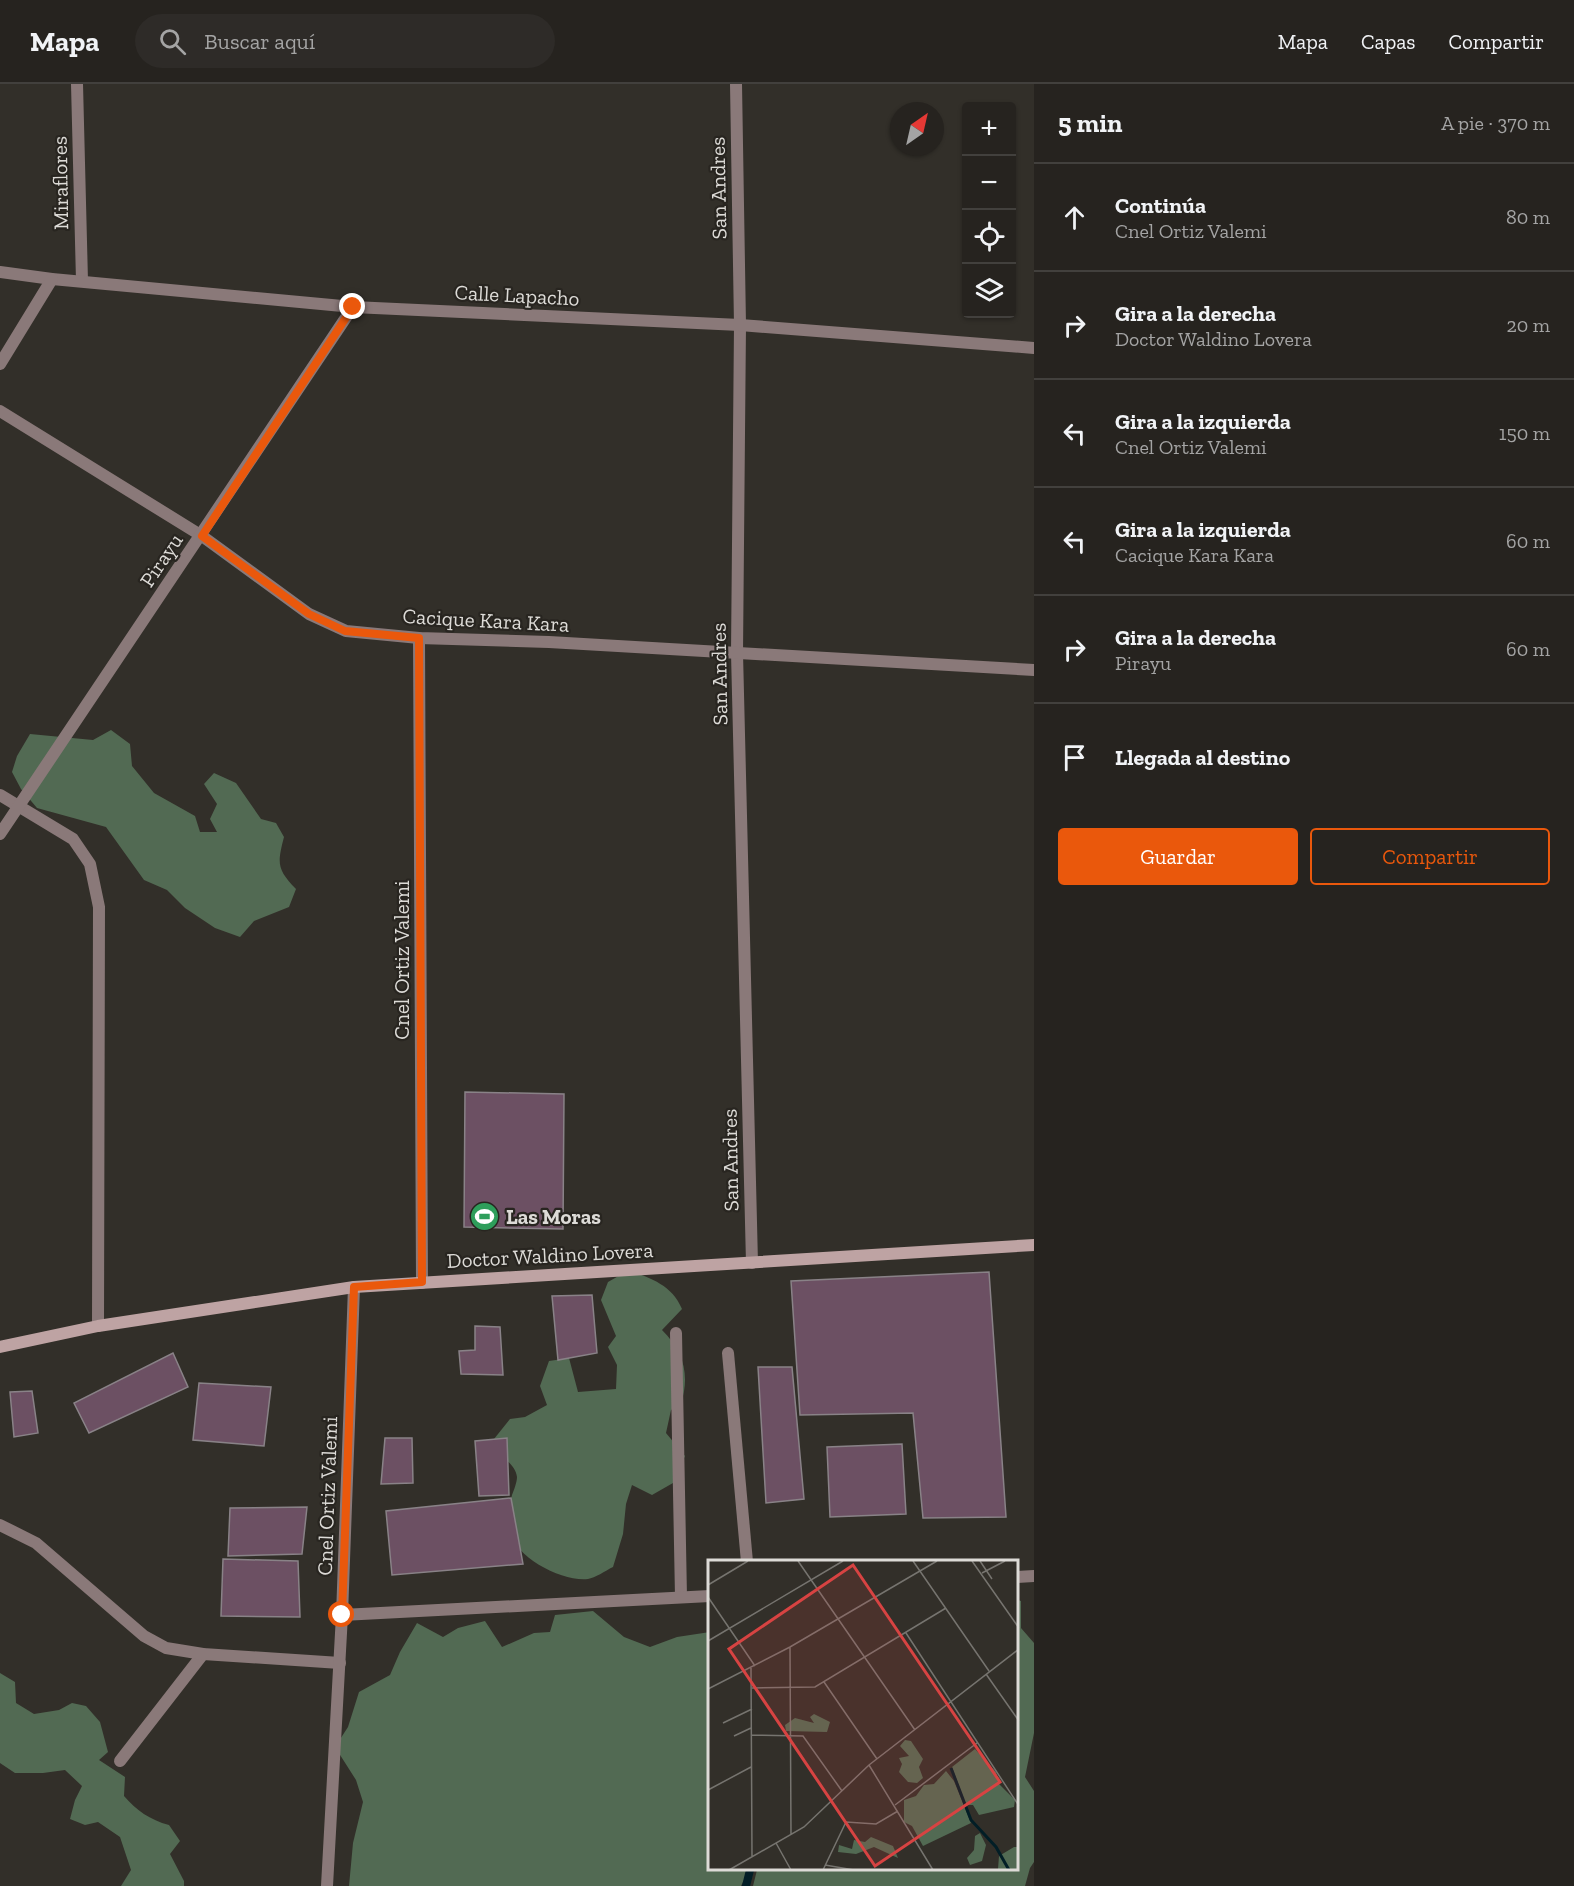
<!DOCTYPE html>
<html lang="es">
<meta charset="utf-8">
<style>
:root{--surface:#26231f;--page:#2e2b28;--text:#f1f3f6;--muted:#a4a4a4;--line:#42403d;--accent:#ea580c}
body{margin:0;font-family:"Zilla Slab",serif;background:var(--page);color:var(--text)}
.controls{position:absolute;right:18px;top:18px;display:grid;overflow:hidden;border-radius:6px;box-shadow:0 2px 4px #0004}
.controls button{width:54px;height:54px;display:grid;place-items:center;padding:0;border:0;border-bottom:2px solid var(--line);background:var(--surface);color:var(--text);font:30px sans-serif}
.compass{position:absolute;left:890px;top:18px;width:54px;height:54px;border-radius:50%;background:var(--surface);box-shadow:0 2px 4px #0004;rotate:34deg}
.stop{position:absolute;width:18px;height:18px;margin:-14px;border:4px solid #ea580c;border-radius:50%;background:#fff}
.stop.end{background:#ea580c;border-color:#fff;box-shadow:0 2px 6px #0008}
.list{margin:0;padding:0;list-style:none}
h2{display:flex;justify-content:space-between;align-items:center;height:78px;margin:0;padding:0 24px;font-size:26px}
h2 small{font-size:20px;font-weight:400;color:var(--muted)}
.list li{display:grid;grid-template-columns:39px 1fr auto;gap:18px;align-items:center;box-sizing:border-box;height:108px;padding:0 24px;border-top:2px solid var(--line)}
.list b{display:block;font-size:22px;white-space:nowrap}
.list p{margin:0;font-size:20px;white-space:nowrap;color:var(--muted)}
.list em{font-size:20px;font-style:normal;color:var(--muted)}
.actions{display:flex;gap:12px;padding:18px 24px}
.actions a{flex:1;padding:14px 0;border:2px solid var(--accent);border-radius:6px;text-align:center;font-size:21px;color:var(--accent)}
.actions .main{background:var(--accent);color:#fff}
.icon{flex:none;width:33px;height:33px;fill:none;stroke:currentColor;stroke-width:2;stroke-linecap:round;stroke-linejoin:round}
.map{position:relative;flex:none;width:1034px;height:1802px;overflow:hidden}
header{display:flex;align-items:center;gap:36px;box-sizing:border-box;height:84px;padding:0 30px;background:var(--surface);border-bottom:2px solid var(--line)}
header strong{font-size:28px}
nav{display:flex;gap:33px;margin-inline-start:auto;font-size:21px}
.search{width:420px;height:54px;background:var(--page);display:flex;align-items:center;gap:15px;box-sizing:border-box;padding:0 21px;border-radius:33px;color:var(--muted);font-size:22px}
main{display:flex}
aside{flex:1;background:var(--surface)}
.map>svg:first-child{display:block}
.forest{fill:#526a53}
.lines{fill:none;stroke-linecap:round;stroke-linejoin:round}
.stream{stroke:#021e26;stroke-width:8}
.building{fill:#6c5063;stroke:#898287;stroke-width:1.5}
.service{stroke:#8a7979;stroke-width:12}
.minor{stroke:#8a7979;stroke-width:12}
.secondary{stroke:#bea3a3;stroke-width:12}
.route{stroke:#ea580c;stroke-width:8}
.labels{text-anchor:middle;dominant-baseline:central;stroke-width:4.5;stroke-linejoin:round;paint-order:stroke}
.street-label{font-size:21px;fill:#dddbd7;stroke:#282520}
.poi-label{font-size:21px;font-weight:bold;fill:#dddbd7;stroke:#282520;text-anchor:start}
.inset-river{fill:none;stroke:#021e26;stroke-width:3}
.inset-road{fill:none;stroke:#76746f;stroke-width:1.5}
.view{fill:#d74342;fill-opacity:0.15;stroke:#d74342;stroke-width:3}
.inset-edge{fill:none;stroke:#dddbd7;stroke-width:3}
</style>
<header>
<strong>Mapa</strong>
<div class="search"><svg class="icon" aria-label="search" viewBox="0 0 24 24"><circle cx="10" cy="10" r="6"/><path d="M15 15l6 6"/></svg>Buscar aquí</div>
<nav><a>Mapa</a><a>Capas</a><a>Compartir</a></nav>
</header>
<main>
<div class="map">
<svg width="1034" height="1802" viewBox="0 0 1034 1802">
<rect width="100%" height="100%" fill="#322f29"/>
<g class="forest">
<path d="M 111,646 L 130,660 L 132,682 L 154,709 L 195,732 L 200,748 L 217,748 L 210,735 L 217,720 L 204,700 L 214,689 L 236,699 L 261,735 L 276,739 L 284,753 C 277,780 277,785 296,805 L 289,823 L 254,837 L 240,853 L 215,844 L 185,824 L 167,806 L 144,796 L 106,743 L 37,724 L 21,705 L 12,688 L 17,672 L 30,650 L 93,656 Z"/>
<path d="M 629,1186 C 652,1195 672,1201 682,1225 L 662,1246 C 684,1268 690,1291 681,1320 L 671,1326 L 666,1349 L 685,1372 L 673,1399 L 652,1411 L 632,1401 L 626,1420 L 623,1450 L 613,1483 C 605,1487 595,1494 588,1495 C 563,1498 515,1474 510,1447 C 507,1435 509,1423 512,1411 C 514,1406 517,1398 517,1393 C 515,1377 497,1375 494,1355 L 510,1335 L 525,1333 L 547,1321 L 540,1302 L 549,1277 L 569,1274 L 578,1308 L 616,1305 L 617,1281 L 608,1263 L 616,1252 L 601,1216 L 608,1198 Z"/>
<polygon points="1018,1516 1021,1517 1021,1544 1034,1559 1034,1649 1025,1693 1034,1707 1034,1778 1030,1784 1025,1802 753,1802 757,1786 1017,1786"/>
<polygon points="593,1527 624,1553 650,1563 677,1553 710,1548 710,1786 749,1786 741,1802 349,1802 353,1759 363,1718 356,1696 335,1663 348,1643 359,1608 390,1591 400,1568 417,1539 443,1553 458,1544 485,1537 502,1563 534,1549 550,1548 555,1531"/>
<path d="M 0,1589 L 15,1598 L 16,1619 L 34,1630 L 59,1626 L 72,1619 L 86,1622 L 100,1638 L 108,1668 L 99,1676 L 125,1693 L 124,1712 C 136,1726 150,1736 169,1741 L 180,1757 L 170,1770 L 184,1797 L 184,1802 L 121,1802 L 131,1786 L 120,1753 L 98,1738 L 85,1741 L 70,1735 L 75,1716 L 82,1702 L 65,1686 L 43,1689 L 15,1689 L 0,1679 Z"/>
</g>
<g class="lines">
<polyline class="stream" points="746,1802 750,1786"/>
</g>
<g class="building">
<polygon points="465,1008 564,1010 563,1145 464,1143"/>
<polygon points="989,1188 1006,1433 923,1434 913,1329 800,1331 791,1197"/>
<polygon points="592,1211 597,1269 558,1276 552,1212"/>
<polygon points="475,1242 500,1243 503,1291 461,1290 459,1267 475,1266"/>
<polygon points="173,1269 188,1303 89,1349 74,1319"/>
<polygon points="758,1283 792,1283 804,1415 766,1419"/>
<polygon points="199,1299 271,1303 264,1362 193,1356"/>
<polygon points="32,1307 38,1349 14,1353 10,1308"/>
<polygon points="385,1354 412,1354 413,1399 381,1400"/>
<polygon points="507,1354 509,1411 479,1412 475,1357"/>
<polygon points="902,1360 906,1430 830,1433 827,1363"/>
<polygon points="511,1414 523,1480 392,1491 386,1427"/>
<polygon points="307,1423 302,1470 228,1472 230,1424"/>
<polygon points="223,1475 298,1477 300,1533 221,1532"/>
</g>
<g class="lines">
<g class="service">
<polyline points="676,1249 681,1513"/>
<polyline points="728,1269 747,1478"/>
<polyline points="120,1677 203,1570"/>
</g>
<g class="minor">
<polyline points="77,0 82,197"/>
<polyline points="736,0 740,241 737,569 752,1179"/>
<polyline points="0,188 52,195 353,223 740,241 1034,264"/>
<polyline points="0,280 52,195"/>
<polyline points="0,327 202,452 309,530 346,547 419,554 549,558 1034,586"/>
<polyline points="419,554 422,1199"/>
<polyline points="0,711 73,755 90,780 99,823 98,1242"/>
<polyline points="0,750 353,223"/>
<polyline points="0,1441 36,1459 144,1552 166,1564 203,1570 340,1579"/>
<polyline points="1017,1493 1034,1492"/>
<polyline points="342,1531 710,1512"/>
<polyline points="327,1802 342,1531 354,1203"/>
</g>
<polyline class="secondary" points="0,1263 98,1242 354,1203 1034,1161"/>
</g>
<g class="lines">
<polyline class="route" points="342,1531 354,1203 422,1198 419,554 345,547 309,530 202,452 353,223"/>
</g>
<defs>
<symbol id="stadium-disc" viewBox="-11 -11 22 22"><circle r="9.5" fill="#2e9e5b" stroke="#282520"/><path d="M0-5a6.5 5 0 1 0 0 10a6.5 5 0 1 0 0-10ZM-3.5-1.8h7v3.6h-7Z" fill="#fff"/></symbol>
</defs>
<g fill-rule="evenodd">
<use href="#stadium-disc" x="468" y="1116" width="33" height="33"/>
</g>
<g class="labels">
<g class="street-label">
<text transform="translate(60 99) rotate(-91)">Miraflores</text>
<text transform="translate(718 104) rotate(-91)">San Andres</text>
<text transform="translate(517 211) rotate(3)">Calle Lapacho</text>
<text transform="translate(161 476) rotate(-56)">Pirayu</text>
<text transform="translate(486 536) rotate(3)">Cacique Kara Kara</text>
<text transform="translate(719 590) rotate(-91)">San Andres</text>
<text transform="translate(401 876) rotate(-90)">Cnel Ortiz Valemi</text>
<text transform="translate(730 1076) rotate(-91)">San Andres</text>
<text transform="translate(550 1171) rotate(-3)">Doctor Waldino Lovera</text>
<text transform="translate(327 1412) rotate(-88)">Cnel Ortiz Valemi</text>
</g>
<g class="poi-label">
<text x="506" y="1132">Las Moras</text>
</g>
</g>
<g transform="translate(708 1476)">
<rect width="310" height="310" fill="#322f29"/>
<path d="M 106,154 L 122,162 L 119,172 L 78,171 L 77,165 L 87,158 L 106,163 L 102,157 ZM 197,180 L 203,181 L 215,199 L 211,207 L 215,218 L 209,223 L 200,222 L 191,212 L 194,204 L 191,198 L 201,196 L 192,186 ZM 267,189 L 288,212 L 291,224 L 307,240 L 306,247 L 271,255 L 265,245 L 258,245 L 244,207 ZM 238,211 L 246,221 L 263,263 L 215,286 L 204,266 L 196,262 L 196,240 L 208,236 L 216,225 L 226,224 ZM 272,273 L 278,285 L 274,301 L 262,305 L 259,298 L 266,290 L 267,276 ZM 163,277 L 185,286 L 190,298 L 166,287 L 148,294 L 130,292 L 131,285 L 144,289 L 146,280 L 157,282 ZM 306,287 L 310,287 L 310,310 L 290,309 L 291,296 Z" fill="#526a53"/>
<path class="inset-river" d="M 243,208 L 263,260 L 288,287 L 301,310"/>
<path class="inset-road" d="M 90,1 L 207,170M 205,1 L 281,111M 264,1 L 311,68M 272,1 L 284,19M 274,13 L 297,1M 0,25 L 40,1M 0,37 L 47,106M 198,73 L 311,246M 0,81 L 135,1M 82,87 L 83,275M 43,108 L 44,297M 278,114 L 311,161M 116,122 L 169,199M 44,128 L 107,127 L 238,48M 0,129 L 82,87 L 229,1M 15,163 L 44,149M 44,175 L 95,176 L 134,231M 26,176 L 43,168M 161,205 L 225,310M 0,230 L 43,207M 187,245 L 269,183M 68,283 L 83,310M 117,305 L 146,310M 21,310 L 96,267 L 161,205 L 311,89M 115,310 L 138,262 L 168,264 L 190,251"/>
<path class="view" d="M 145,5 L 292,222 L 167,306 L 21,89 Z"/>
<rect width="310" height="310" class="inset-edge"/>
</g>
</svg>
<div class="controls">
<button>+</button>
<button>−</button>
<button><svg class="icon" aria-label="locate" viewBox="0 0 24 24"><circle cx="12" cy="12" r="6"/><path d="M12 2v4M12 18v4M2 12h4M18 12h4"/></svg></button>
<button><svg class="icon" aria-label="layers" viewBox="0 0 24 24"><path d="M12 4l9 5-9 5-9-5zM3 14l9 5 9-5"/></svg></button>
</div>
<svg class="compass" viewBox="-18 -18 36 36"><path d="M0-13l5 13h-10z" fill="#e53935"/><path d="M0 13l5-13h-10z" fill="#a4a4a4"/></svg>
<div class="stop" style="left:342px;top:1531px"></div>
<div class="stop end" style="left:353px;top:223px"></div>
</div>
<aside>
<h2>5 min<small>A pie · 370 m</small></h2>
<ul class="list">
<li><svg class="icon" aria-label="ahead" viewBox="0 0 24 24"><path d="M12 20V5M6 11l6-6 6 6"/></svg><div><b>Continúa</b><p>Cnel Ortiz Valemi</p></div><em>80 m</em></li>
<li><svg class="icon" aria-label="right" viewBox="0 0 24 24"><path d="M7 20v-9h11M14 6l5 5-5 5"/></svg><div><b>Gira a la derecha</b><p>Doctor Waldino Lovera</p></div><em>20 m</em></li>
<li><svg class="icon" aria-label="left" viewBox="0 0 24 24"><path d="M17 20v-9H6M10 6l-5 5 5 5"/></svg><div><b>Gira a la izquierda</b><p>Cnel Ortiz Valemi</p></div><em>150 m</em></li>
<li><svg class="icon" aria-label="left" viewBox="0 0 24 24"><path d="M17 20v-9H6M10 6l-5 5 5 5"/></svg><div><b>Gira a la izquierda</b><p>Cacique Kara Kara</p></div><em>60 m</em></li>
<li><svg class="icon" aria-label="right" viewBox="0 0 24 24"><path d="M7 20v-9h11M14 6l5 5-5 5"/></svg><div><b>Gira a la derecha</b><p>Pirayu</p></div><em>60 m</em></li>
<li><svg class="icon" aria-label="arrive" viewBox="0 0 24 24"><path d="M6 21V4h12l-3 4 3 4H6"/></svg><div><b>Llegada al destino</b></div></li>
</ul>
<div class="actions"><a class="main">Guardar</a><a>Compartir</a></div>
</aside>
</main>
